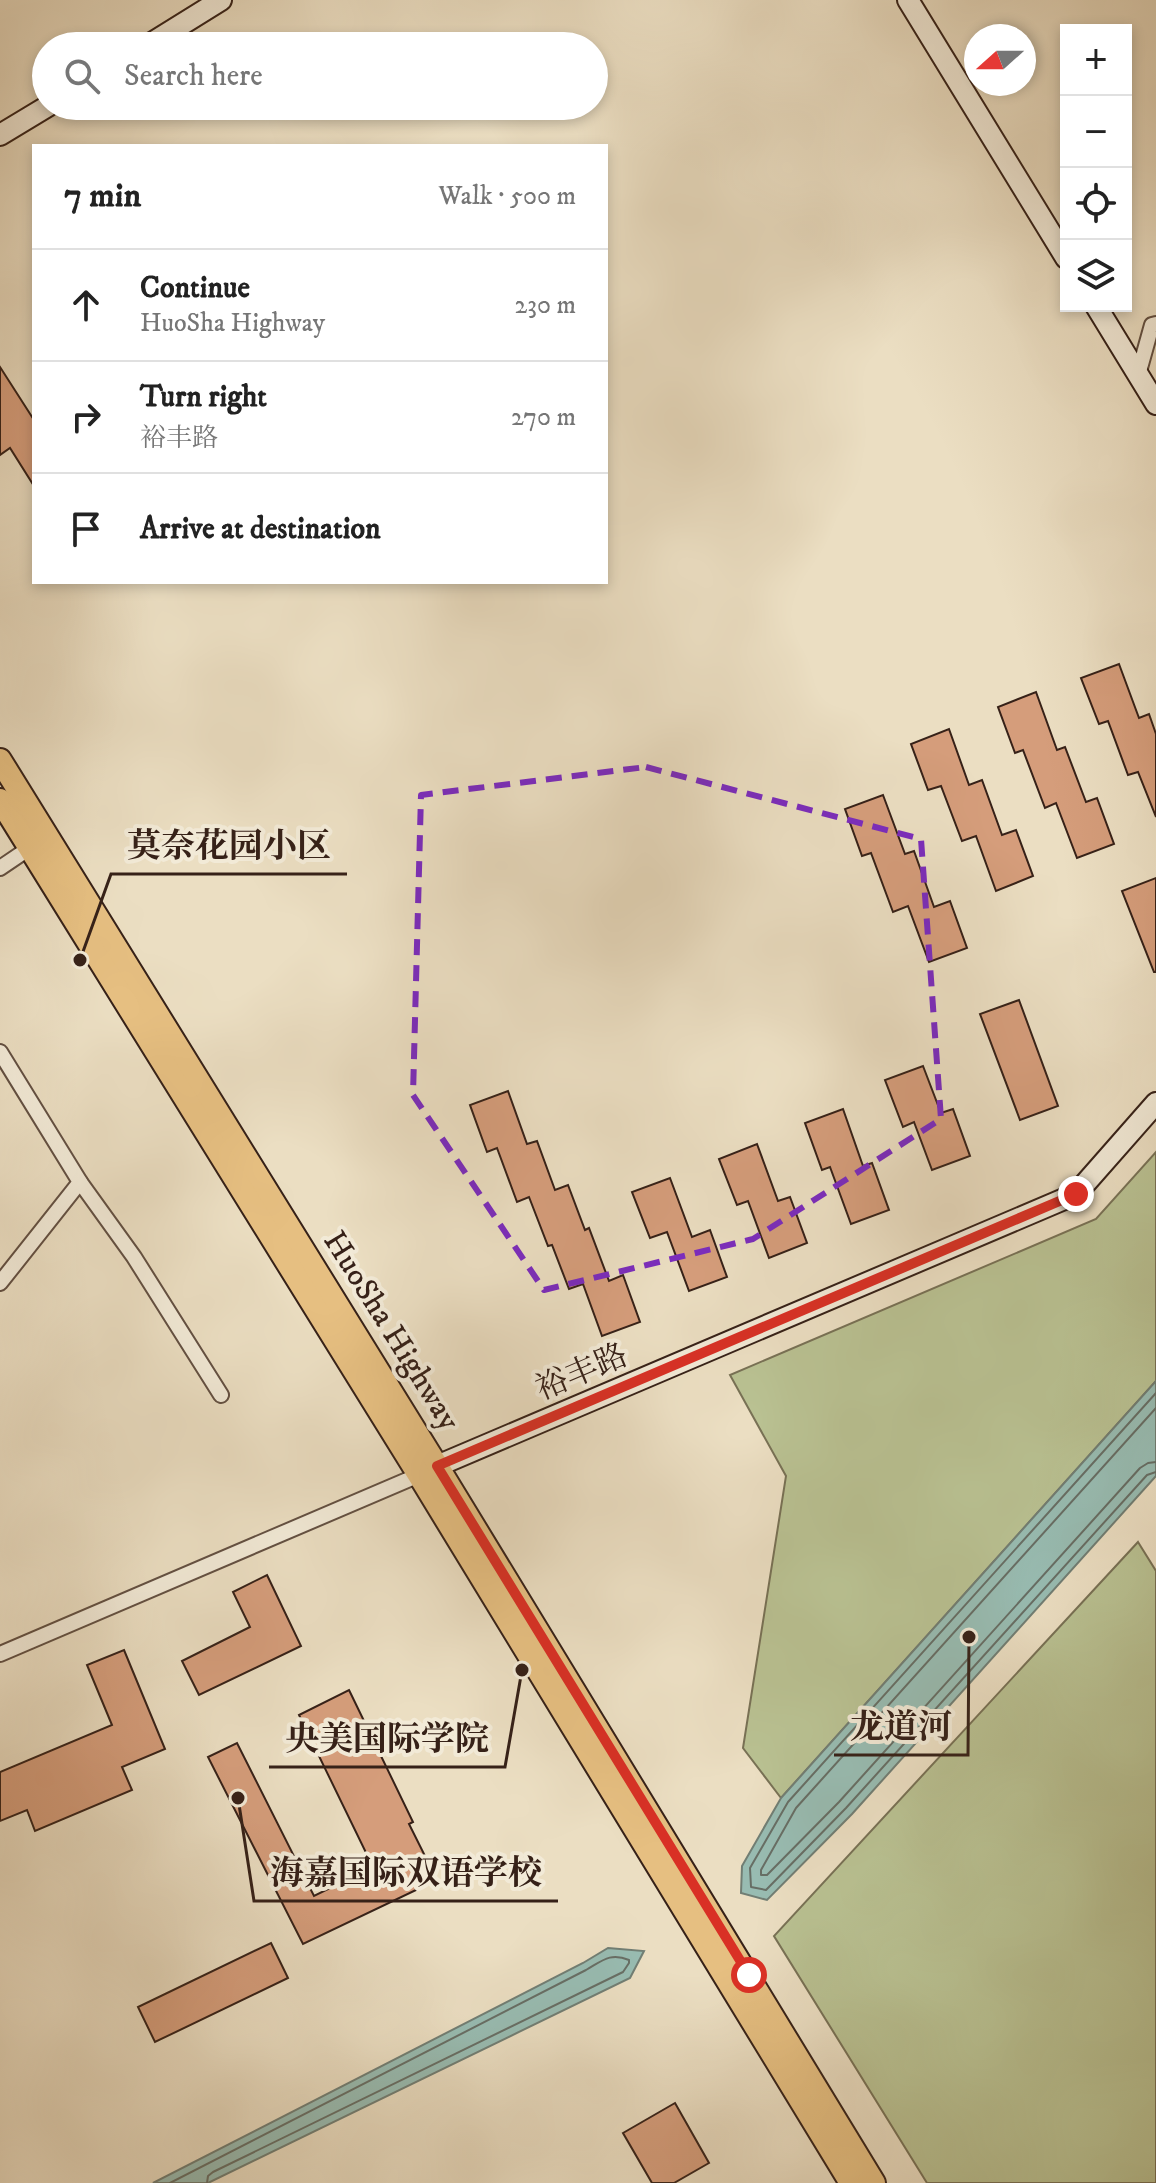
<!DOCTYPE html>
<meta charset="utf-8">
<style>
:root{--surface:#fff;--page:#f6f6f6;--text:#222;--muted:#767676;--line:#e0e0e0}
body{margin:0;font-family:"IM FELL DW Pica","Noto Serif SC",serif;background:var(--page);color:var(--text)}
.controls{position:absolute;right:24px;top:24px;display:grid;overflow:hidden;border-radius:0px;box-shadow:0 4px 12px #0003}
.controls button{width:72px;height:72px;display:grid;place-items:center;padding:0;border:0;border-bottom:2px solid var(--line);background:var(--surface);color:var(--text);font:40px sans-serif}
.compass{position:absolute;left:964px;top:24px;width:72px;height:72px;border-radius:50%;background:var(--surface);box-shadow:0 4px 12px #0003;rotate:249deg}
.stop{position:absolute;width:24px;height:24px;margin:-18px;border:6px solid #d93025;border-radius:50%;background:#fff}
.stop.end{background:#d93025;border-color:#fff;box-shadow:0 2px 8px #0008}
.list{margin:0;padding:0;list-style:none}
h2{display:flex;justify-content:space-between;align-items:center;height:104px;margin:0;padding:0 32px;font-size:34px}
h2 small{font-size:26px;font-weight:400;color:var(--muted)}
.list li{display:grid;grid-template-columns:52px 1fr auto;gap:24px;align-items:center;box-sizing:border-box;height:112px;padding:0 32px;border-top:2px solid var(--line)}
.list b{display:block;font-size:30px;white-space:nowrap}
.list p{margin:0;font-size:26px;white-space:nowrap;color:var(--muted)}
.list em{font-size:26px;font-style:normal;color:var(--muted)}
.icon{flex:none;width:44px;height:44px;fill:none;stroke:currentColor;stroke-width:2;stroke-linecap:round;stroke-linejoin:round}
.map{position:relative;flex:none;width:1156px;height:2183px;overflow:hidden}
.search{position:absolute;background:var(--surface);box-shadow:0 4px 12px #0003;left:32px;top:32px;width:576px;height:88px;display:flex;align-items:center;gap:20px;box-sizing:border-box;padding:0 28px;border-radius:44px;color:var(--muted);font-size:30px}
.panel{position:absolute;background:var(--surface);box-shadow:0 4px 12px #0003;left:32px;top:144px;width:576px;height:440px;border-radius:0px}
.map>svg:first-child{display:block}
.green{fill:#b9c192;stroke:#787155;stroke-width:2}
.water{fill:#98bcb2;stroke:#717e74;stroke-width:2}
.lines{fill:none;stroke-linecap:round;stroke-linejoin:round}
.shore{stroke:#676e65;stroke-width:2}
.building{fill:#d59d7b;stroke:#362118;stroke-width:2}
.street-casing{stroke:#635042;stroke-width:18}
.secondary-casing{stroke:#362118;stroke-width:24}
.primary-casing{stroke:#362118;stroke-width:26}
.street{stroke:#f2ead7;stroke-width:14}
.secondary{stroke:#f2ead7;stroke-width:20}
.primary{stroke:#e6bf81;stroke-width:22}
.route{stroke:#d93025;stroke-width:10}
.marked{fill:none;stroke:#7b2cbf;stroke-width:6;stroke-dasharray:16 10;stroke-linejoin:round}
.labels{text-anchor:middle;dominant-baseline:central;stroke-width:8;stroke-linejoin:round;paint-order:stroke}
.street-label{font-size:32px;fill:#362118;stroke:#f2ead7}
.leader{fill:none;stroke:#362118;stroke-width:3}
.callout-dot{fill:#362118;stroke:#f2ead7;stroke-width:3}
.callout-label{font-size:34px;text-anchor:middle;font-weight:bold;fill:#362118;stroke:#f2ead7;stroke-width:8;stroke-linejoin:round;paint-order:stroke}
</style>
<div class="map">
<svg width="1156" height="2183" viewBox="0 0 1156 2183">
<rect width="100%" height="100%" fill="#ebdec2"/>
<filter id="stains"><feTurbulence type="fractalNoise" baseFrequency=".0025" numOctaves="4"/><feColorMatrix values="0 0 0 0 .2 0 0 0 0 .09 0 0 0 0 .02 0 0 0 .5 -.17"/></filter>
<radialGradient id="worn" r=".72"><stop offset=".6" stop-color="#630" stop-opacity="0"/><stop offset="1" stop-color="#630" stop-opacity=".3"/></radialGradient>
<g class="green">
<polygon points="1156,1152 1156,1381 781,1798 743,1748 786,1476 730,1375 1096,1219"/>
<polygon points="1138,1542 1156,1571 1156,2183 927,2183 774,1936"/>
</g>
<g class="water">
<polygon points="1156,1381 1156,1476 852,1814 767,1900 741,1893 742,1866 781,1798"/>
<polygon points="608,1948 644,1951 630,1978 208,2183 153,2183 583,1963"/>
</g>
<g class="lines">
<g class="shore">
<polyline points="1156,1393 788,1802 750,1868 751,1887 766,1890 846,1808 1147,1475 1156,1472"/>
<polyline points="1156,1408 796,1808 761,1870 761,1875 767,1875 839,1802 1140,1468 1148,1463 1156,1462"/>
<path d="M 170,2183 L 586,1970 C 602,1961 610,1952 629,1960 L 629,1963 L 623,1972 L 213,2172 L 208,2176 L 207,2183"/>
</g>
</g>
<g class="building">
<polygon points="0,367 34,420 34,486 10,448 0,455"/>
<polygon points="1119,664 1139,718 1149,714 1156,734 1156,817 1138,772 1128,775 1108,721 1099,724 1081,678"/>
<polygon points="1036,692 1057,750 1065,747 1086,802 1097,798 1114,844 1077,858 1056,803 1045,808 1023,750 1015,753 998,707"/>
<polygon points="949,729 969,785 982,780 1002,835 1016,830 1033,876 996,891 976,836 962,841 941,786 928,790 911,744"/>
<polygon points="883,795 905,854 914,851 934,907 950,901 967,948 929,962 908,906 893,912 871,853 862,856 845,809"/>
<polygon points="1156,878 1156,972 1154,972 1122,891"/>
<polygon points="1019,1000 1058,1106 1020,1120 980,1014"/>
<polygon points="923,1066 941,1113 953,1109 970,1156 932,1170 914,1122 903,1127 885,1080"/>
<polygon points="508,1091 527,1144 537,1141 555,1190 568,1185 585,1230 589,1228 609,1281 623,1275 640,1322 602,1336 583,1284 569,1289 552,1245 548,1246 529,1197 517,1202 497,1148 487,1152 470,1105"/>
<polygon points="843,1109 863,1166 872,1163 889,1210 851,1224 830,1167 822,1170 805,1123"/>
<polygon points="757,1144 778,1201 790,1197 807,1243 769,1258 748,1201 737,1205 719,1159"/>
<polygon points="670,1178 692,1237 710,1230 727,1277 689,1291 667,1232 650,1238 632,1192"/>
<polygon points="267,1575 301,1646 199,1695 182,1661 250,1627 233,1592"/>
<polygon points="124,1650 165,1749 122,1767 132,1790 35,1831 27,1810 0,1821 0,1772 112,1725 87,1665"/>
<polygon points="349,1690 413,1822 409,1824 437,1880 303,1944 208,1757 237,1743 314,1896 373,1867 299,1715"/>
<polygon points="271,1943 288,1978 155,2042 138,2007"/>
<polygon points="675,2103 709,2163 674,2183 652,2183 623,2133"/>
</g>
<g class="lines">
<defs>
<g id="street">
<polyline points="1138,375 1152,325 1156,324"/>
<polyline points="0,868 34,845"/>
<polyline points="0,1052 80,1182 0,1283"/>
<polyline points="80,1182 134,1257 221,1395"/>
<polyline points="0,1654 426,1472"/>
</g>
<g id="secondary">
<polyline points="908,0 1066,258"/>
<polyline points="147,46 221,0"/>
<polyline points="0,135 48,106"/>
<polyline points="1096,306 1156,404"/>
<polyline points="437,1466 1076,1194 1156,1103"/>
</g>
<g id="primary">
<polyline points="0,760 437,1466 874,2183"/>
<polyline points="0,800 419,1475 851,2183"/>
</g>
</defs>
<use href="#street" class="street-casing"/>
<use href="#secondary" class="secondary-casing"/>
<use href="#primary" class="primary-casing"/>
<use href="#street" class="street"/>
<use href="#secondary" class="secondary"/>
<use href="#primary" class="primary"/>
</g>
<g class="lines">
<polyline class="route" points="749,1975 437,1466 1076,1194"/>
</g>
<path class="marked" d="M 646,767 L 921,839 L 941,1119 L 753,1239 L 544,1290 L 413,1095 L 421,795 Z"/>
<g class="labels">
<g class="street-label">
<text transform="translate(391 1331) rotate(58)">HuoSha Highway</text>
<text transform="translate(582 1373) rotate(-23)">裕丰路</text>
</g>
</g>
<path class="leader" d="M80 960L111 874H347M969 1637L968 1755H834M522 1670L505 1767H269M238 1798L254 1901H558"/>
<g class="callout-dot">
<circle cx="80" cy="960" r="8"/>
<circle cx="969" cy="1637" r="8"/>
<circle cx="522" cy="1670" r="8"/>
<circle cx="238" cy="1798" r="8"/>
</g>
<g class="callout-label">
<text x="229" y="857">莫奈花园小区</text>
<text x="901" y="1738">龙道河</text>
<text x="387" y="1750">央美国际学院</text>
<text x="406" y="1884">海嘉国际双语学校</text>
</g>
<rect width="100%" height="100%" filter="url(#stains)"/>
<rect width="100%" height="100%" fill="url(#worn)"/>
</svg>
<div class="controls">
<button>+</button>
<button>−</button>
<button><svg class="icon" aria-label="locate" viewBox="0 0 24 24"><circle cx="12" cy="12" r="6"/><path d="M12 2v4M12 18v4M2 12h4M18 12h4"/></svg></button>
<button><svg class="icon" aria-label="layers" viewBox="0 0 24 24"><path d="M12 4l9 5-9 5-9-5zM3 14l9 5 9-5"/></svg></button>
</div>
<svg class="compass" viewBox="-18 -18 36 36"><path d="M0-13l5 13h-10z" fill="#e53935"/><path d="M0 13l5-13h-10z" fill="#767676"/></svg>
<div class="stop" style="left:749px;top:1975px"></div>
<div class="stop end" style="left:1076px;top:1194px"></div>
<div class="search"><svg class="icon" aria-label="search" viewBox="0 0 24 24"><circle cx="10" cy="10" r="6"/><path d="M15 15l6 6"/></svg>Search here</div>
<section class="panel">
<h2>7 min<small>Walk · 500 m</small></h2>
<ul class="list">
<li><svg class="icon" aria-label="ahead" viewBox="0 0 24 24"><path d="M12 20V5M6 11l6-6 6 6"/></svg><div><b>Continue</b><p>HuoSha Highway</p></div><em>230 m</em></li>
<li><svg class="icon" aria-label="right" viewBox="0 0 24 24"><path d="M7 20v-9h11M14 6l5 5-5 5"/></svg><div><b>Turn right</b><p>裕丰路</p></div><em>270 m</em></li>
<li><svg class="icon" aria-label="arrive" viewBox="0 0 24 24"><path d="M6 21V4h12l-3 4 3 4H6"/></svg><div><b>Arrive at destination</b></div></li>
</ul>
</section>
</div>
